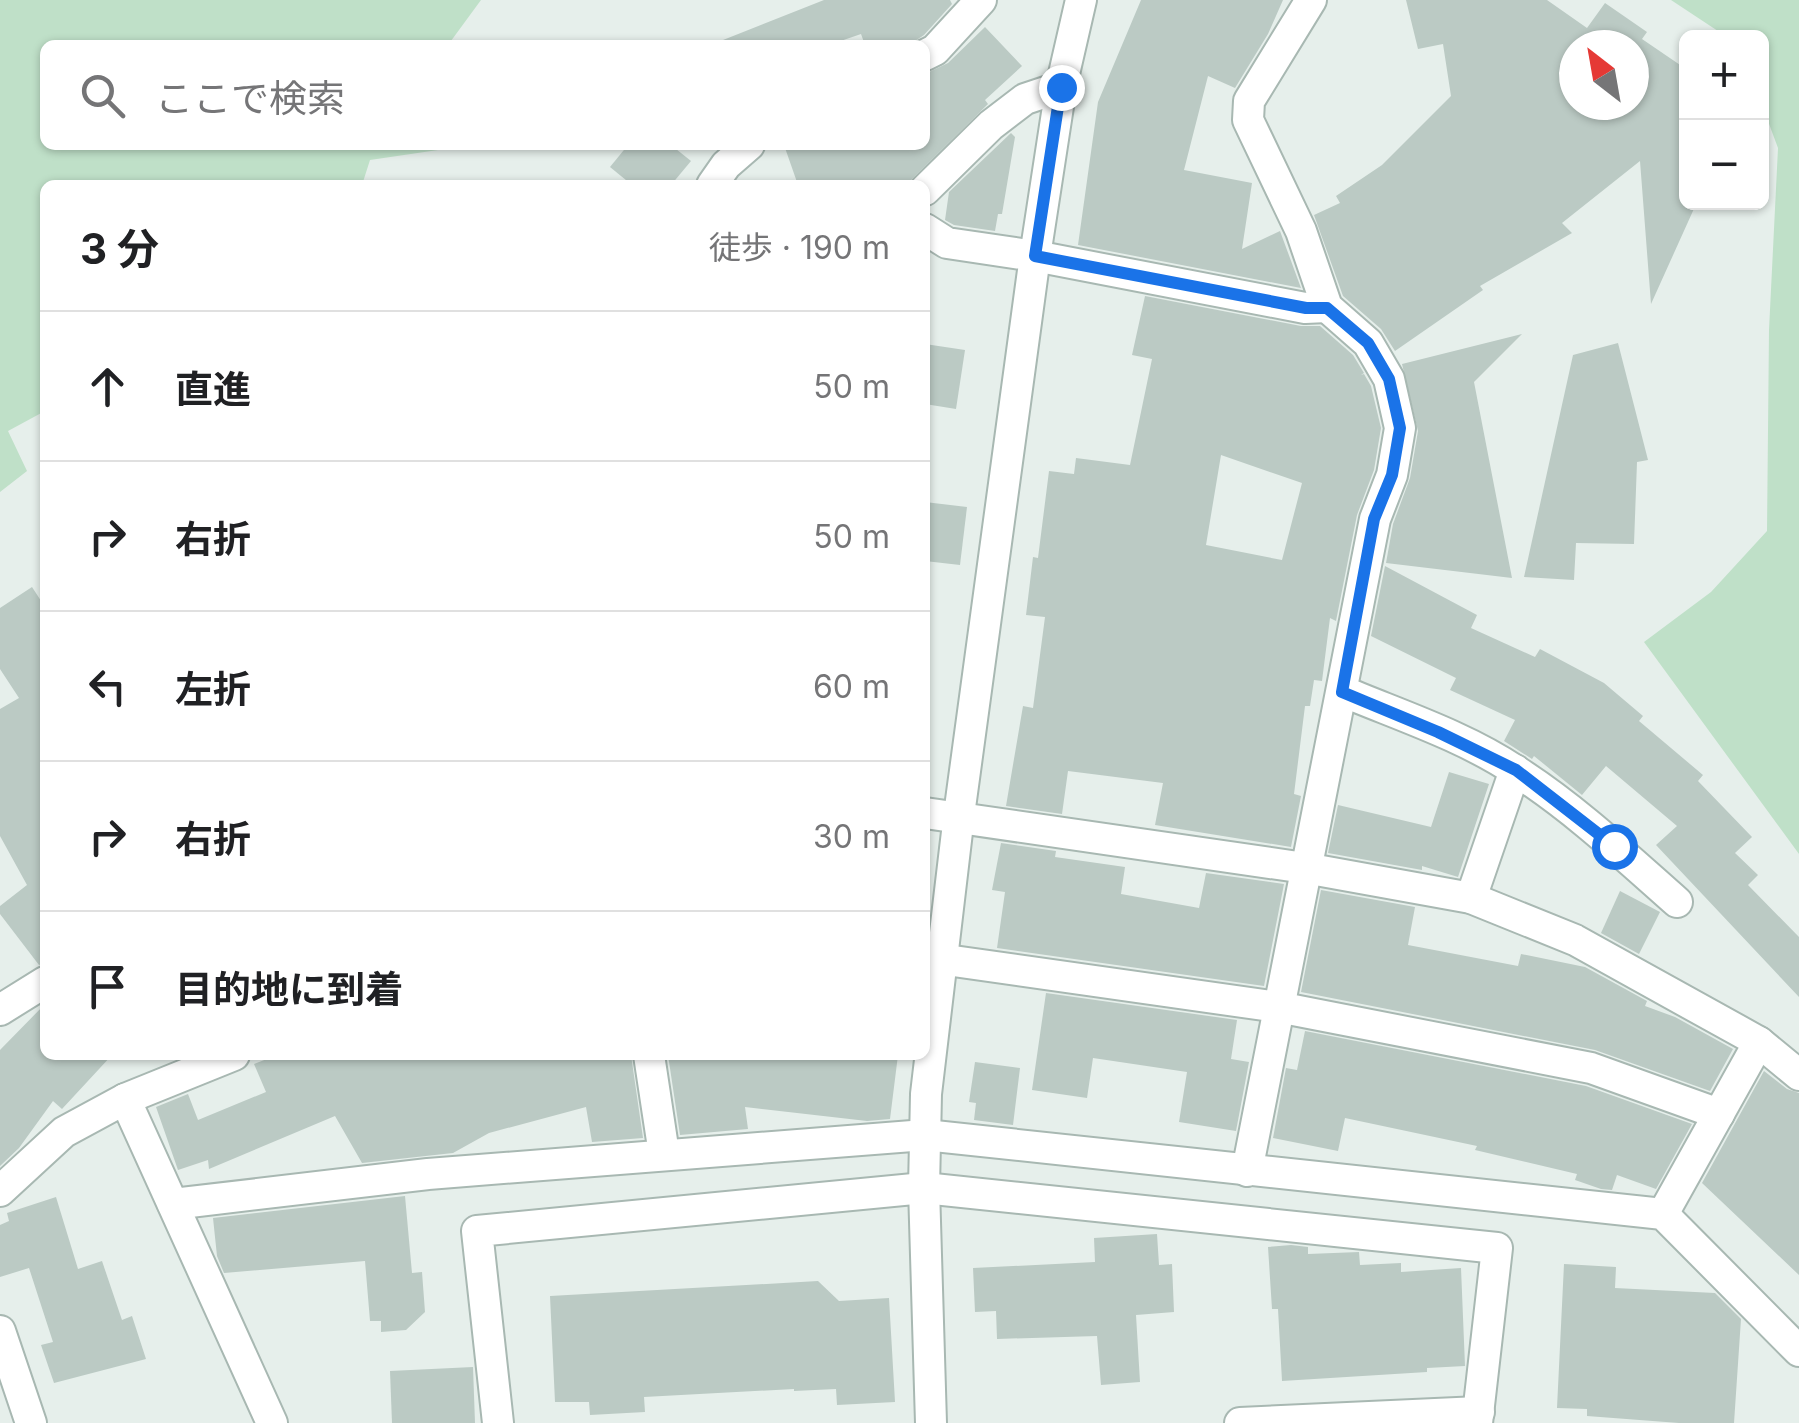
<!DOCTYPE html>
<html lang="ja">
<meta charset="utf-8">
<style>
:root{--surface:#fff;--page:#f2f2f2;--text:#202124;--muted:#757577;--line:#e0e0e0}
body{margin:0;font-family:Inter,"Noto Sans JP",sans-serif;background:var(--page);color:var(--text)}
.controls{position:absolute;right:30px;top:30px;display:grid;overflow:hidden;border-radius:15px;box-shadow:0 2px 8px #0004}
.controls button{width:90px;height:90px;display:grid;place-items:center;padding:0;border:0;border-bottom:2px solid var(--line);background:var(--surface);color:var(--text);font:50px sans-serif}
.compass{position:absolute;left:1559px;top:30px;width:90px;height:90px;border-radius:50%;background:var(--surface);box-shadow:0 2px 8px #0004;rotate:329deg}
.stop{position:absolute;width:30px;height:30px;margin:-22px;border:8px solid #1a73e8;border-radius:50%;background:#fff}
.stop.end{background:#1a73e8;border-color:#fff;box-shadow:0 2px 10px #0008}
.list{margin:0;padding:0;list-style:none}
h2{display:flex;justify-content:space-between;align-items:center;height:130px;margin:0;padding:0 40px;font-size:42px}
h2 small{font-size:32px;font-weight:400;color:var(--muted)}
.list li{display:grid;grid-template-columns:65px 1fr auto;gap:30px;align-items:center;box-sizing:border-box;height:150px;padding:0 40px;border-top:2px solid var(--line)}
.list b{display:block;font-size:38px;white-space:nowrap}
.list em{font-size:32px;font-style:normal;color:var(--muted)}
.icon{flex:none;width:55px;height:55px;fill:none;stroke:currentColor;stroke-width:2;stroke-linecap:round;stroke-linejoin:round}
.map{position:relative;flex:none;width:1799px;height:1423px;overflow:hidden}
.search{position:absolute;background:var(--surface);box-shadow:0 2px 8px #0004;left:40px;top:40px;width:890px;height:110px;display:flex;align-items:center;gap:25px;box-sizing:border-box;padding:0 35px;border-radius:15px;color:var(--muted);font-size:38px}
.panel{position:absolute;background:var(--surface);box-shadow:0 2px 8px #0004;left:40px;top:180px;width:890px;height:880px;border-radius:15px}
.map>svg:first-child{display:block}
.green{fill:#bfe0c8}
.building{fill:#bbcac4;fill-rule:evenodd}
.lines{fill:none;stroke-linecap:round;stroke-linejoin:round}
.minor-casing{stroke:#a8b8b2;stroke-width:34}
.minor{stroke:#fff;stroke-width:30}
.route{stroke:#1a73e8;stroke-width:12}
</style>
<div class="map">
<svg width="1799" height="1423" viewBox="0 0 1799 1423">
<rect width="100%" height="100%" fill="#e6efeb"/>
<g class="green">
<polygon points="0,0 481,0 448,45 45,45 45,145 444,145 438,150 370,160 362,185 45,185 45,411 8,431 27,471 0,492"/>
<polygon points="1671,0 1799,0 1799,854 1644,642 1711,592 1767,531 1769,330 1778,148 1762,105 1762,38 1727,37"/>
</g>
<g class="building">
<polygon points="824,0 950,0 952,4 924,35 909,45 865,45 861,34 829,45 718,45 718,42"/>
<polygon points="1141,0 1283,0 1268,34 1235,88 1208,76 1184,170 1252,183 1242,249 1280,231 1301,288 1078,245 1098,102"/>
<path d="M 1406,0 L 1547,0 L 1587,28 L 1605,3 L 1647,32 L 1642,39 L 1686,69 L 1686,202 L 1697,202 L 1651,304 L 1640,161 L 1562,223 L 1572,233 L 1480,286 L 1483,290 L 1395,351 L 1381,329 L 1343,296 L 1314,215 L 1340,203 L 1336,196 L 1382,165 L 1451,96 L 1443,44 L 1418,49 ZM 1574,45 L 1634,45 L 1634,105 L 1574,105 Z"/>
<polygon points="985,27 1022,66 985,100 988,104 908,183 798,185 784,145 925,145 925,74 948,63"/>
<polygon points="1011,133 1015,137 1002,214 998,214 995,231 954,225 945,220 949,192"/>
<polygon points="628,145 671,145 691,161 671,185 632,185 610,167"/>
<path d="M 1145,296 L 1301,326 L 1320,326 L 1353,355 L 1364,373 L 1361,375 L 1364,374 L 1371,386 L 1381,428 L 1374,470 L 1357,515 L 1336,621 L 1330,618 L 1322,681 L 1314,680 L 1310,706 L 1305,706 L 1294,794 L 1301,796 L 1291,847 L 1155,825 L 1163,783 L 1068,771 L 1062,814 L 1006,806 L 1023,706 L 1033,708 L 1045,617 L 1026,615 L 1033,557 L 1038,558 L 1049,471 L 1074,474 L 1076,458 L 1130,465 L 1152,359 L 1132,355 ZM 1221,455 L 1302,483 L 1282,560 L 1206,545 Z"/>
<polygon points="1522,334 1474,382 1512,578 1386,563 1393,524 1410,478 1418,431 1402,364"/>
<polygon points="1618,343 1648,460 1637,462 1634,544 1576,543 1574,580 1524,577 1573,355"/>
<polygon points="925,344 965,350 956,409 925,404"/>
<polygon points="925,502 967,507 960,565 925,561"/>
<polygon points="1385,566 1477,615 1471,628 1535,657 1540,649 1604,683 1643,716 1639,721 1703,775 1698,781 1752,837 1735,853 1758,875 1748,885 1799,937 1799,997 1656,845 1677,826 1606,766 1582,795 1534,756 1532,759 1504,741 1515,720 1450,690 1456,678 1371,636"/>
<polygon points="32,587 45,607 45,963 39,965 0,914 0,906 27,885 0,836 0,709 19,698 0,669 0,608"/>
<polygon points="1449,772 1489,784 1458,877 1422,866 1422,870 1328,853 1338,805 1431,827"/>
<polygon points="1001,843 1056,851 1055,857 1125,867 1121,894 1199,908 1206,873 1284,884 1264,986 997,948 1005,892 992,890"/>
<polygon points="1321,890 1415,907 1408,945 1518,966 1521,954 1585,967 1647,1001 1645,1006 1675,1017 1733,1049 1710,1091 1595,1050 1301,992"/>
<polygon points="1620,891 1660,912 1639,954 1601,933"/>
<polygon points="1046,993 1237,1020 1231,1059 1249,1062 1236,1131 1179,1122 1187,1072 1093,1058 1087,1098 1032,1090"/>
<polygon points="45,1004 45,1055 112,1055 62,1109 53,1101 19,1148 0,1166 0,1050"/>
<polygon points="1305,1031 1586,1086 1692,1124 1656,1189 1617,1175 1612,1190 1601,1189 1575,1180 1577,1174 1475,1150 1477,1146 1345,1118 1338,1151 1273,1138 1286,1068 1297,1070"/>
<polygon points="277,1055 631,1055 643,1138 592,1142 586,1107 489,1133 453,1153 362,1163 335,1116 209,1169 208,1160 178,1170 156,1107 188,1094 198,1120 266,1092 254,1064"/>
<polygon points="668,1055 898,1055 890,1119 867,1121 745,1107 748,1129 680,1135"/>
<polygon points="975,1062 1020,1068 1013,1125 974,1120 976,1103 969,1102"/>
<polygon points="1764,1071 1787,1089 1799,1093 1799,1275 1702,1183"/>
<polygon points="405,1196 412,1273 422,1272 425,1312 406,1330 381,1332 381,1321 370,1321 365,1261 224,1273 217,1256 213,1218"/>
<polygon points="56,1197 78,1269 102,1261 122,1320 132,1316 146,1359 54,1383 41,1345 53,1342 29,1268 0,1277 0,1225 9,1221 7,1213"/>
<polygon points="1157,1234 1159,1265 1172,1264 1174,1312 1136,1315 1140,1382 1101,1385 1097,1336 997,1339 996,1311 975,1312 973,1268 1095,1262 1094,1238"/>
<polygon points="1291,1245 1308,1247 1308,1254 1359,1252 1360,1265 1401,1263 1401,1272 1461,1268 1465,1366 1427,1368 1427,1372 1282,1381 1278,1309 1272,1309 1268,1247"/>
<polygon points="1564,1264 1616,1267 1615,1288 1715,1293 1741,1319 1734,1423 1679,1423 1587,1416 1587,1409 1557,1408"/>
<polygon points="818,1281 839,1301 889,1298 895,1402 837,1405 836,1389 794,1391 794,1389 644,1397 645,1412 590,1415 589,1402 555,1402 550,1296"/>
<polygon points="473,1367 475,1423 392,1423 390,1371"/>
</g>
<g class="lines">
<defs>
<g id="minor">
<polyline points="925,55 935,50 981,0"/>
<polyline points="712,185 726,165 749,145"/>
<polyline points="925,190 991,125 1025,99 1061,87"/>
<polyline points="925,229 947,243 1035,256 1305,308 1327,307"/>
<path d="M 1342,691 C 1399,715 1464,736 1516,771 C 1574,808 1626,857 1677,902"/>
<polyline points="925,813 1305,868 1471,898 1575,940 1759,1042 1799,1075"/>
<polyline points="1471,898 1515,770"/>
<polyline points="925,957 1278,1007 1591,1068 1719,1114"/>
<polyline points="0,1010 45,982"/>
<polyline points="649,1055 664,1154"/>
<polyline points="125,1099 272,1423"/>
<polyline points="1247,1171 1375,519 1392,475 1400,428 1389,379 1368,343 1327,307 1301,231 1248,120 1249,101 1311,0"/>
<polyline points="0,1191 64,1132 125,1099 234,1055"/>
<polyline points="173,1204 428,1174 925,1135 1663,1214 1799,1351"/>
<polyline points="1663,1214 1759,1042"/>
<polyline points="0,1331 31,1423"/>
<polyline points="498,1423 477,1231 924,1188 1497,1248 1477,1423"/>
<polyline points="931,1423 924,1188 926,1094 959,815 1035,256 1061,87 1081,0"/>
<polyline points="1240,1423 1479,1412"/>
</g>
</defs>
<use href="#minor" class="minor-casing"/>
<use href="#minor" class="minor"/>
</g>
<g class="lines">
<polyline class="route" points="1061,87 1035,256 1306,308 1327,308 1368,343 1389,379 1400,428 1392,475 1374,519 1342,692 1438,732 1516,770 1614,846"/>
</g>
</svg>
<div class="controls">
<button>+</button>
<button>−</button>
</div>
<svg class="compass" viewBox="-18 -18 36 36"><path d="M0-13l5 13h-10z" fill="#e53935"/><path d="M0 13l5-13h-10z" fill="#757577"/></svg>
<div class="stop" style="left:1614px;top:846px"></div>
<div class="stop end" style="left:1061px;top:87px"></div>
<div class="search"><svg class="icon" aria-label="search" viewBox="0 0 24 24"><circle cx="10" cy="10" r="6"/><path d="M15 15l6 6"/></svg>ここで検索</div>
<section class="panel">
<h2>3 分<small>徒歩 · 190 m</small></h2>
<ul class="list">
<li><svg class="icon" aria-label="ahead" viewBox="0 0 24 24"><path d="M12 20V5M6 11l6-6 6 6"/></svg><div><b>直進</b></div><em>50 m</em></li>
<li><svg class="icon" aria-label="right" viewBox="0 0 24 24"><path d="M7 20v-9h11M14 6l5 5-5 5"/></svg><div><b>右折</b></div><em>50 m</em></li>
<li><svg class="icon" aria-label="left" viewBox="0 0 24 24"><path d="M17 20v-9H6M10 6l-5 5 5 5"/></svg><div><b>左折</b></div><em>60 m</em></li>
<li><svg class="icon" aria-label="right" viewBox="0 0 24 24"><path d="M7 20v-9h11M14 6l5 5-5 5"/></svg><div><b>右折</b></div><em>30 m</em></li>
<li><svg class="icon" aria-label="arrive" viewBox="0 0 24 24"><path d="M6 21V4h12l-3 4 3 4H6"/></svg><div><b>目的地に到着</b></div></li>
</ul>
</section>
</div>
